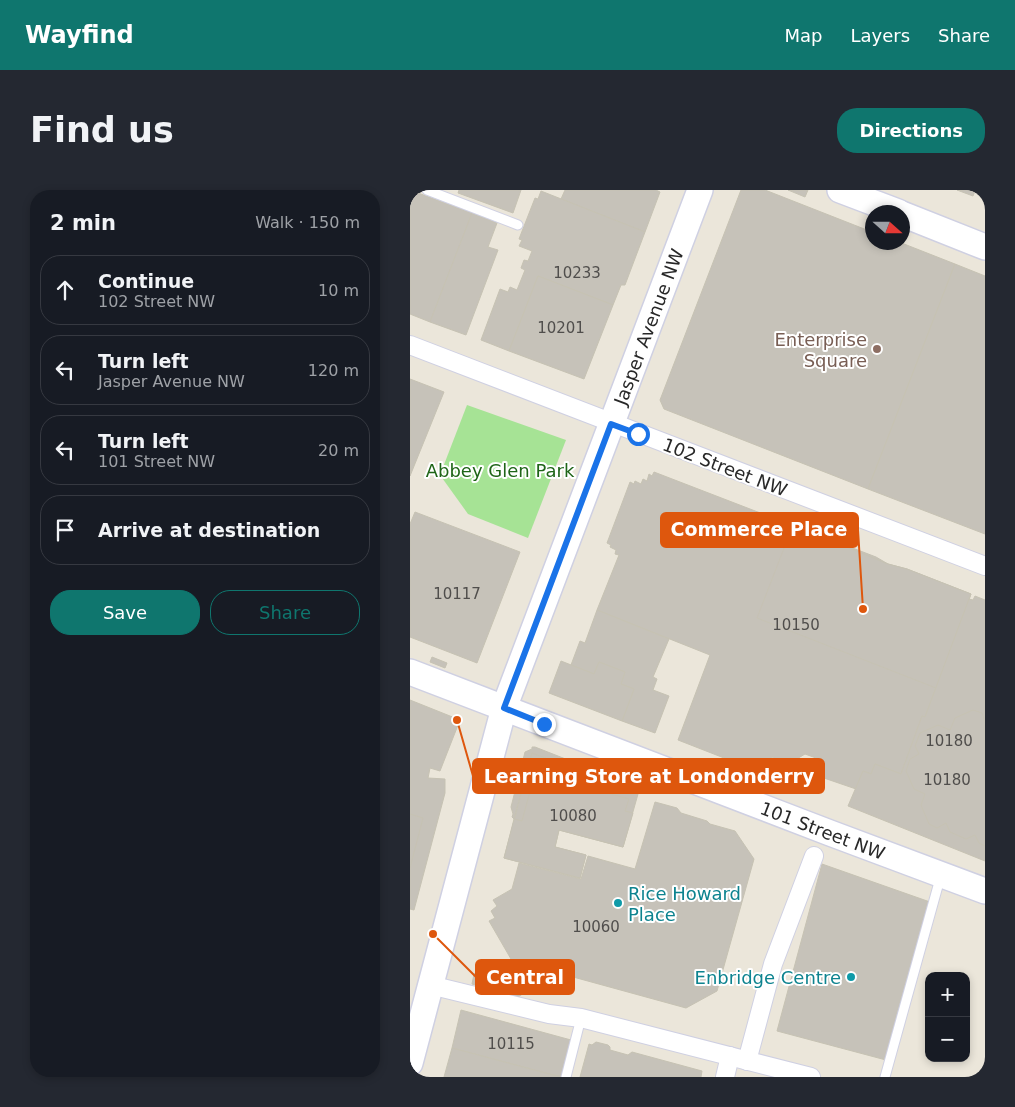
<!DOCTYPE html>
<meta charset="utf-8">
<style>
:root{--surface:#171b24;--page:#242831;--text:#f1f3f6;--muted:#9ea1a6;--line:#363941;--accent:#0f766e}
body{margin:0;font-family:"DejaVu Sans",sans-serif;background:var(--page);color:var(--text)}
.controls{position:absolute;right:15px;bottom:15px;display:grid;overflow:hidden;border-radius:10px;box-shadow:0 2px 8px #0003}
.controls button{width:45px;height:45px;display:grid;place-items:center;padding:0;border:0;border-bottom:1px solid var(--line);background:var(--surface);color:var(--text);font:25px sans-serif}
.compass{position:absolute;left:455px;top:15px;width:45px;height:45px;border-radius:50%;background:var(--surface);box-shadow:0 2px 8px #0003;rotate:111deg}
.stop{position:absolute;width:15px;height:15px;margin:-11px;border:4px solid #1a73e8;border-radius:50%;background:#fff}
.stop.end{background:#1a73e8;border-color:#fff;box-shadow:0 1px 5px #0008}
.list{margin:0;padding:0;list-style:none}
h2{display:flex;justify-content:space-between;align-items:center;height:65px;margin:0;padding:0 20px;font-size:21px}
h2 small{font-size:16px;font-weight:400;color:var(--muted)}
.list li{display:grid;grid-template-columns:32px 1fr auto;gap:15px;align-items:center;box-sizing:border-box;height:70px;margin:0 10px 10px;padding:0 10px;border:1px solid var(--line);border-radius:20px}
.list b{display:block;font-size:19px;white-space:nowrap}
.list p{margin:0;font-size:16px;white-space:nowrap;color:var(--muted)}
.list em{font-size:16px;font-style:normal;color:var(--muted)}
.actions{display:flex;gap:10px;padding:15px 20px}
.actions a{flex:1;padding:11px 0;border:1px solid var(--accent);border-radius:20px;text-align:center;font-size:18px;color:var(--accent)}
.actions .main{background:var(--accent);color:#fff}
.icon{flex:none;width:28px;height:28px;fill:none;stroke:currentColor;stroke-width:2;stroke-linecap:round;stroke-linejoin:round}
.map{position:relative;flex:none;width:575px;height:887px;overflow:hidden;border-radius:20px}
header{display:flex;align-items:center;gap:30px;box-sizing:border-box;height:70px;padding:0 25px;background:var(--accent);color:#fff}
header strong{font-size:24px}
nav{display:flex;gap:28px;margin-inline-start:auto;font-size:18px}
.intro{display:flex;align-items:center;justify-content:space-between;box-sizing:border-box;height:120px;padding:0 30px}
h1{margin:0;font-size:35px}
.button{padding:12px 22px;border-radius:20px;background:var(--accent);color:#fff;font-size:18px;font-weight:700}
main{display:flex;gap:30px;padding:0 30px}
aside{flex:1;background:var(--surface);border-radius:20px;box-shadow:0 2px 8px #0003}
.map>svg:first-child{display:block}
.green{fill:#a6e395}
.building{fill:#c6c2b9;stroke:#c6c2b3}
.lines{fill:none;stroke-linecap:round;stroke-linejoin:round}
.lane-casing{stroke:#cfd0e2;stroke-width:11}
.street-casing{stroke:#cfd0e2;stroke-width:20}
.secondary-casing{stroke:#cfd0e2;stroke-width:28}
.lane{stroke:#fff;stroke-width:9}
.street{stroke:#fff;stroke-width:18}
.secondary{stroke:#fff;stroke-width:25}
.route{stroke:#1a73e8;stroke-width:6}
.education-dot{fill:#8d6e63;stroke:#fff;stroke-width:2}
.culture-dot{fill:#0f9aa8;stroke:#fff;stroke-width:2}
.labels{text-anchor:middle;dominant-baseline:central;stroke-width:4;stroke-linejoin:round;paint-order:stroke}
.number-label{font-size:15px;fill:#504e4c}
.street-label{font-size:18px;fill:#282828;stroke:#fff}
.education-label{font-size:18px;fill:#785e54;stroke:#fff;text-anchor:end}
.park-label{font-size:18px;fill:#1f6518;stroke:#fff}
.culture-label{font-size:18px;fill:#0d838f;stroke:#fff;text-anchor:start}
.leader{fill:none;stroke:#de570d;stroke-width:2}
.callout-dot{fill:#de570d;stroke:#fff;stroke-width:2}
.callout{fill:#de570d;stroke:#de570d;stroke-width:2}
.callout-label{font-size:19px;text-anchor:middle;font-weight:bold;fill:#fff}
</style>
<header>
<strong>Wayfind</strong>
<nav><a>Map</a><a>Layers</a><a>Share</a></nav>
</header>
<div class="intro"><h1>Find us</h1><a class="button">Directions</a></div>
<main>
<aside>
<h2>2 min<small>Walk · 150 m</small></h2>
<ul class="list">
<li><svg class="icon" aria-label="ahead" viewBox="0 0 24 24"><path d="M12 20V5M6 11l6-6 6 6"/></svg><div><b>Continue</b><p>102 Street NW</p></div><em>10 m</em></li>
<li><svg class="icon" aria-label="left" viewBox="0 0 24 24"><path d="M17 20v-9H6M10 6l-5 5 5 5"/></svg><div><b>Turn left</b><p>Jasper Avenue NW</p></div><em>120 m</em></li>
<li><svg class="icon" aria-label="left" viewBox="0 0 24 24"><path d="M17 20v-9H6M10 6l-5 5 5 5"/></svg><div><b>Turn left</b><p>101 Street NW</p></div><em>20 m</em></li>
<li><svg class="icon" aria-label="arrive" viewBox="0 0 24 24"><path d="M6 21V4h12l-3 4 3 4H6"/></svg><div><b>Arrive at destination</b></div></li>
</ul>
<div class="actions"><a class="main">Save</a><a>Share</a></div>
</aside>
<div class="map">
<svg width="575" height="887" viewBox="0 0 575 887">
<rect width="100%" height="100%" fill="#ebe6da"/>
<polygon class="green" points="57,215 156,250 118,348 58,324 30,285"/>
<g class="building">
<polygon points="0,0 62,23 20,132 0,124"/>
<polygon points="49,0 111,0 103,23 48,3"/>
<polygon points="155,0 246,0 250,2 235,42 151,9"/>
<polygon points="331,0 355,0 462,42 462,52 489,52 545,74 458,299 254,219 250,210"/>
<polygon points="378,0 398,0 395,7"/>
<polygon points="547,0 575,0 575,5 565,1 563,6"/>
<polygon points="131,1 235,42 215,95 211,95 203,115 128,86 99,161 71,150 90,99 98,102 100,97 107,100 115,80 111,78 114,70 118,71 122,61 109,56 112,50 109,49 125,8 128,9"/>
<polygon points="62,23 87,33 78,57 88,60 56,145 20,132"/>
<polygon points="545,74 575,86 575,344 458,299"/>
<polygon points="128,86 203,115 174,189 99,161"/>
<polygon points="0,189 34,202 0,286"/>
<polygon points="244,282 353,324 351,328 370,336 372,331 466,367 478,374 497,379 561,404 515,527 512,526 491,584 465,574 461,584 453,581 446,599 411,587 413,581 410,579 406,568 395,564 385,570 380,568 378,574 362,567 355,584 268,550 300,465 187,420 209,365 205,364 206,360 200,357 201,355 197,353 220,292 224,294 225,291 231,294 233,289 237,291 239,284 242,286"/>
<polygon points="5,322 110,362 67,473 0,447 0,334"/>
<polygon points="383,335 478,374 497,379 561,404 526,498 347,428"/>
<polygon points="565,406 575,410 575,671 438,616 453,581 461,584 465,574 491,584 512,526 515,527 559,409 563,410"/>
<polygon points="187,420 259,449 243,487 247,489 243,500 259,506 245,543 212,531 224,499 211,494 215,482 189,472 184,484 161,475 170,451 175,453"/>
<polygon points="22,467 37,473 35,478 20,472"/>
<polygon points="151,471 184,484 189,472 215,482 211,494 224,499 212,531 139,503"/>
<polygon points="0,510 50,530 30,581 20,578 18,588 35,589 35,603 4,720 0,719"/>
<polygon points="563,520 572,523 575,531 575,656 569,653 565,645 556,649 540,642 536,633 527,638 519,634 511,615 515,604 504,599 496,581 500,569 509,564 505,556 510,543 528,535 540,540 545,528"/>
<polygon points="122,557 125,557 227,597 229,600 227,604 122,563 104,629 102,627 103,624 101,617 115,562 122,559"/>
<polygon points="122,563 228,604 213,657 149,640 145,657 176,665 170,688 94,668"/>
<polygon points="125,583 219,609 215,621 223,623 213,657 149,640 145,657 176,665 170,688 94,668 104,629 112,631"/>
<polygon points="245,612 267,618 271,623 297,631 300,634 325,641 344,669 307,801 276,818 145,782 138,787 134,779 127,784 122,776 116,780 112,773 105,776 79,731 85,728 81,721 87,716 83,710 102,699 109,673 171,689 178,666 225,679"/>
<polygon points="0,624 13,628 0,678"/>
<polygon points="412,674 520,712 476,870 367,841"/>
<polygon points="77,775 106,783 117,801 108,807 62,794 64,784"/>
<polygon points="51,820 161,850 152,884 150,886 143,885 42,858"/>
<polygon points="186,852 198,855 200,857 200,860 218,865 222,862 292,881 291,887 170,887 179,854 182,855"/>
<polygon points="42,858 143,885 150,886 152,884 152,887 34,887"/>
</g>
<g class="lines">
<defs>
<g id="lane">
<polyline points="17,0 108,35"/>
<polyline points="156,887 171,828"/>
<polyline points="475,887 531,685"/>
</g>
<g id="street">
<polyline points="0,155 575,376"/>
<polyline points="20,795 139,824 171,828 401,887"/>
<polyline points="337,871 363,774 404,666"/>
<polyline points="315,887 320,866"/>
</g>
<g id="secondary">
<polyline points="430,0 488,22"/>
<polyline points="492,24 575,57"/>
<path id="s1" d="M 0,482 L 420,643 L 575,701"/>
<path id="s2" d="M 0,873 L 94,518 L 290,0"/>
</g>
</defs>
<use href="#lane" class="lane-casing"/>
<use href="#street" class="street-casing"/>
<use href="#secondary" class="secondary-casing"/>
<use href="#lane" class="lane"/>
<use href="#street" class="street"/>
<use href="#secondary" class="secondary"/>
</g>
<g class="lines">
<polyline class="route" points="134,534 94,518 201,234 228,244"/>
</g>
<circle class="education-dot" cx="467" cy="159" r="5"/>
<g class="culture-dot">
<circle cx="208" cy="713" r="5"/>
<circle cx="441" cy="787" r="5"/>
</g>
<g class="labels">
<g class="number-label">
<text x="167" y="83">10233</text>
<text x="151" y="138">10201</text>
<text x="47" y="404">10117</text>
<text x="386" y="435">10150</text>
<text x="539" y="551">10180</text>
<text x="537" y="590">10180</text>
<text x="163" y="626">10080</text>
<text x="186" y="737">10060</text>
<text x="101" y="854">10115</text>
</g>
<g class="street-label">
<text stroke="none"><textPath href="#s2" startOffset="775">Jasper Avenue NW</textPath></text>
<text transform="translate(315 277) rotate(21)">102 Street NW</text>
<text stroke="none"><textPath href="#s1" startOffset="442">101 Street NW</textPath></text>
</g>
<g class="education-label">
<text x="457" y="149">Enterprise<tspan x="457" dy="21">Square</tspan></text>
</g>
<g class="park-label">
<text x="90" y="280">Abbey Glen Park</text>
</g>
<g class="culture-label">
<text x="218" y="703">Rice Howard<tspan x="218" dy="21">Place</tspan></text>
<text x="431" y="787" text-anchor="end">Enbridge Centre</text>
</g>
</g>
<path class="leader" d="M453 419L448 340M47 530L63 586M23 744L66 787"/>
<g class="callout-dot">
<circle cx="453" cy="419" r="5"/>
<circle cx="47" cy="530" r="5"/>
<circle cx="23" cy="744" r="5"/>
</g>
<g class="callout">
<rect x="251" y="323" width="197" height="34" rx="5"/>
<rect x="63" y="569" width="351" height="34" rx="5"/>
<rect x="66" y="770" width="98" height="34" rx="5"/>
</g>
<g class="callout-label">
<text x="349" y="346">Commerce Place</text>
<text x="239" y="593">Learning Store at Londonderry</text>
<text x="115" y="794">Central</text>
</g>
</svg>
<div class="controls">
<button>+</button>
<button>−</button>
</div>
<svg class="compass" viewBox="-18 -18 36 36"><path d="M0-13l5 13h-10z" fill="#e53935"/><path d="M0 13l5-13h-10z" fill="#9ea1a6"/></svg>
<div class="stop" style="left:228px;top:244px"></div>
<div class="stop end" style="left:134px;top:534px"></div>
</div>
</main>
